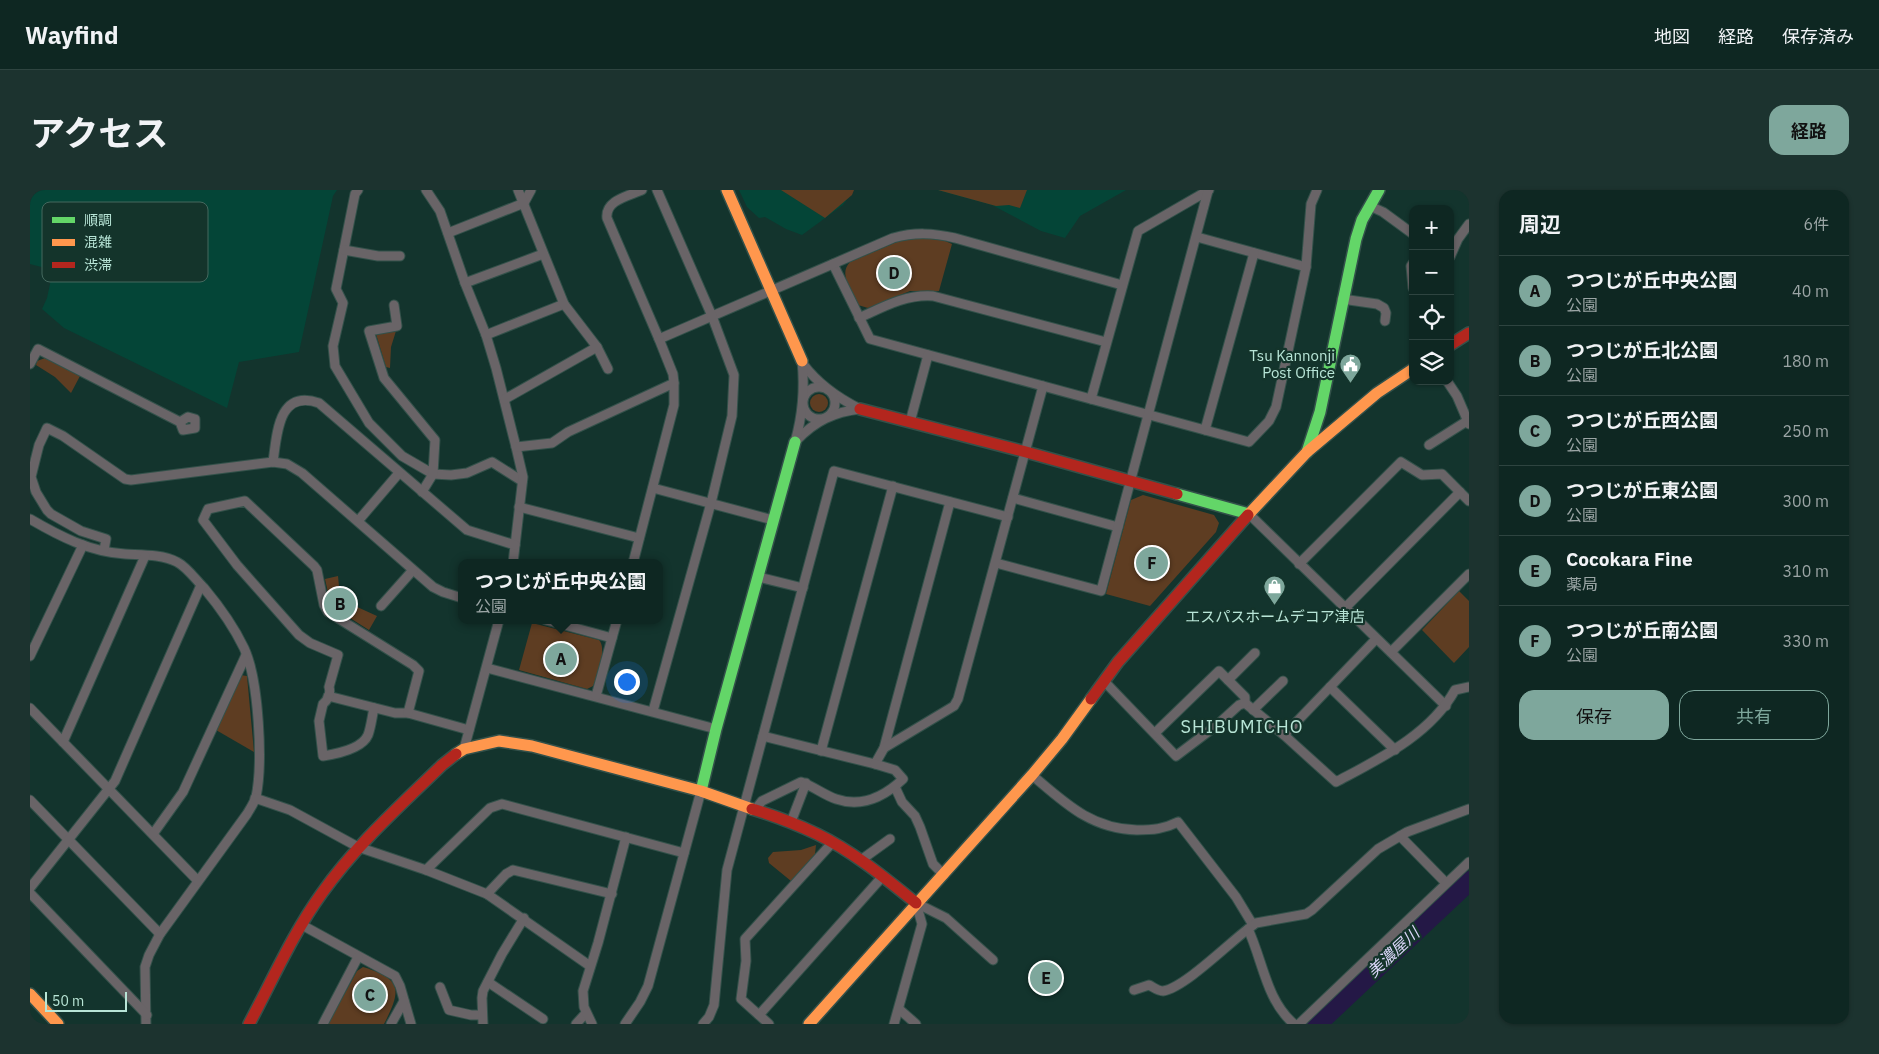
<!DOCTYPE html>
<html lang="ja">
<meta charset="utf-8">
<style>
:root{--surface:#0e2722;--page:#1c332f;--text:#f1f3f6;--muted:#9ba5a5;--line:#2e4440;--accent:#7ea79c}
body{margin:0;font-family:"IBM Plex Sans","Noto Sans JP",sans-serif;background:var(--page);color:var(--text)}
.controls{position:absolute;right:15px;top:15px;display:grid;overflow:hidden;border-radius:10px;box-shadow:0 1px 4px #0004}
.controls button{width:45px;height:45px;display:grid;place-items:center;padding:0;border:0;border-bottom:1px solid var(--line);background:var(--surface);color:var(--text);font:25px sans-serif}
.scale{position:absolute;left:15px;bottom:12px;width:82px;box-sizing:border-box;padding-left:5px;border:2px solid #b8e5d7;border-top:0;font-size:14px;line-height:18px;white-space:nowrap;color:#b8e5d7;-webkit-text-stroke:4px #14342b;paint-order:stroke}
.you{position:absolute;left:596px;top:491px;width:18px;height:18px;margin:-12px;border:4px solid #fff;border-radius:50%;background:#1a73e8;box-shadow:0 0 0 8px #1a73e833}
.badge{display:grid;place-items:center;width:32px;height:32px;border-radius:50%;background:var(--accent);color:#111;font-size:16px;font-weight:700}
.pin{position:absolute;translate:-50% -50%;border:2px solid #fff;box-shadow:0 1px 5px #0006}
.popup{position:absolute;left:428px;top:369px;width:205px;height:65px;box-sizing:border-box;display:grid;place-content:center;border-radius:10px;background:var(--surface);filter:drop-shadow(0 1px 4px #0005);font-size:16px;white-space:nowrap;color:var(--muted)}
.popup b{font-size:19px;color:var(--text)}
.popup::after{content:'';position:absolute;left:50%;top:100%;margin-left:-10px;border:10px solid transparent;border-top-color:var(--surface)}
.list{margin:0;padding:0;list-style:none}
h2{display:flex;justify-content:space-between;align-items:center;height:65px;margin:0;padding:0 20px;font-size:21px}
h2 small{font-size:16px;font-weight:400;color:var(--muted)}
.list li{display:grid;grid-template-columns:32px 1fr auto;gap:15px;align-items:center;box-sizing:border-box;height:70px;padding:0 20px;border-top:1px solid var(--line)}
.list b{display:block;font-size:19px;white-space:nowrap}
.list p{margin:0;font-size:16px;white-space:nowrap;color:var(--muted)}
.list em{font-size:16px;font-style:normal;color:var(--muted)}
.actions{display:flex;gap:10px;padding:15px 20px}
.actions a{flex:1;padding:11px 0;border:1px solid var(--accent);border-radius:15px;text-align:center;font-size:18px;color:var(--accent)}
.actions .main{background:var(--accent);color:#111}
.icon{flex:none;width:28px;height:28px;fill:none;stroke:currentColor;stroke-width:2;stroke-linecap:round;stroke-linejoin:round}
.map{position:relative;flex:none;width:1439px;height:834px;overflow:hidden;border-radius:15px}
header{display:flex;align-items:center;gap:30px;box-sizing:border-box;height:70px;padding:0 25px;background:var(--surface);border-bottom:1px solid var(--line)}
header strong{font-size:24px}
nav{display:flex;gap:28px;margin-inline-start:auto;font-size:18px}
.intro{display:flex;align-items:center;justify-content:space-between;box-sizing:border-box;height:120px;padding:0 30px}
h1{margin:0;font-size:35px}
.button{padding:12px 22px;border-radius:15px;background:var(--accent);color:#111;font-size:18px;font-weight:700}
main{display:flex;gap:30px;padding:0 30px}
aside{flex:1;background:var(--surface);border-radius:15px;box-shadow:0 1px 4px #0004}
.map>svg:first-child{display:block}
.built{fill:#044537}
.green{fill:#5e3d22}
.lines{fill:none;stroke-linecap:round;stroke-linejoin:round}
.river{stroke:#241846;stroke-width:20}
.street-casing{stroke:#33514a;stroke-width:11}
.fast-casing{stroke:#33514a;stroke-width:14}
.slow-casing{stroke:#33514a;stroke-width:14}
.jam-casing{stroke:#33514a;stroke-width:14}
.street{stroke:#696467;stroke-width:9}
.fast{stroke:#63d668;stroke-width:11}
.slow{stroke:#ff974d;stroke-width:11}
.jam{stroke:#b3261e;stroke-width:11}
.labels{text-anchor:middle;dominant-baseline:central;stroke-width:4.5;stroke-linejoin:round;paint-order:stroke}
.poi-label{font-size:15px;fill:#b8e5d7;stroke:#14342b;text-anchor:end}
.water-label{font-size:16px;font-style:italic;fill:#ddd7fb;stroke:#14342b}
.quarter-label{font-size:18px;letter-spacing:1px;fill:#b8e5d7;stroke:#14342b}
.key{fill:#14342b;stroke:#45695f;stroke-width:1}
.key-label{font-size:14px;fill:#b8e5d7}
</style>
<header>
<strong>Wayfind</strong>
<nav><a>地図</a><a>経路</a><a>保存済み</a></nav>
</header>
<div class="intro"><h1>アクセス</h1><a class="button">経路</a></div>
<main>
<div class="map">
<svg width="1439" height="834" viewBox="0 0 1439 834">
<rect width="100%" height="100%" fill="#13342d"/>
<g class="built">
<polygon points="0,0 307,0 303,6 269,162 209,172 197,218 34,138 12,119 17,108 23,80 0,74"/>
<polygon points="709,0 824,0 813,15 772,45 756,39 735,27 729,28 717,17"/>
<polygon points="907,0 1096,0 1050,26 1035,48 1011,41 962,15"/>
</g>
<g class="green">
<polygon points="751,0 824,0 822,5 795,28"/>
<polygon points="908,0 997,0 990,18 979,15 966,16"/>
<path d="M 891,48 L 913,50 L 922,54 L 909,101 L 880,101 L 838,118 L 828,115 C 822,102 808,84 820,72 L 869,51 Z"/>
<polygon points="366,141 361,157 360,178 356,177 346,144"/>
<polygon points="15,168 50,186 41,203 25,187 6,175 7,171"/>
<circle cx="789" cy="213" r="9"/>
<polygon points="1113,305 1184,325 1189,333 1186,342 1120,416 1076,404 1101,310"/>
<polygon points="308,386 310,406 314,411 347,426 339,440 301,416 295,389"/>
<polygon points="1429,401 1439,411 1439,457 1424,473 1392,440"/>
<path d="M 502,433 L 569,450 C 577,458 568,487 563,496 L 557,499 L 489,480 Z"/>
<polygon points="210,485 217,486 224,562 186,540"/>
<polygon points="786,655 785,664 761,691 739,673 738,668 743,662 771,660"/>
<path d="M 333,777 C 373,789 371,801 354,834 L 298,834 L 327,781 Z"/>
</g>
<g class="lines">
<polyline class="river" points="1287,834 1439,691"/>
<defs>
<g id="street">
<polyline points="328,0 325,4 306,99 313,113 303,156 305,176 339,233 372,266 403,284 421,285 437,283 462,272 492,291"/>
<polyline points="396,0 410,21 435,93 456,145 466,178 486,257 493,287 483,373"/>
<polyline points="1340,16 1353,22 1383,44"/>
<polyline points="418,43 494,13 501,0"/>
<polyline points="1167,47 1276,77"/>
<polyline points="314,60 348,66 370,66"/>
<polyline points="1420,67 1428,49 1439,34"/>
<polyline points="1383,73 1381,76 1383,98"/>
<polyline points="803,74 840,149 1219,252 1239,231 1246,217 1276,77 1281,14 1287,0"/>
<polyline points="435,93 513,64"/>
<polyline points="1312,109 1347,114 1354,118 1356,123 1355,131"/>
<polyline points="364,115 367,136 339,141 354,188 405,250 403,284 392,302"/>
<path d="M 829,128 C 853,117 876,104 903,106 L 1076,152"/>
<polyline points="456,145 534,114"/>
<path d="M 629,149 L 863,48 C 885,42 903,43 925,48 L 1092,95"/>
<polyline points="567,157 578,179"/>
<polyline points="0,174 8,159 150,232 153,240 165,238 165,229 158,227 150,232"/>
<path d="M 773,174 C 788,194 808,208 830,219"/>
<polyline points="1417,191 1427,206 1439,234"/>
<circle cx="789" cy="213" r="16"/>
<polyline points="475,209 567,157 534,114 488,0"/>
<polyline points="1061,209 1108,41 1179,0"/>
<polyline points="880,232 898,165"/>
<polyline points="1175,240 1224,63"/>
<path d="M 767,250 C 785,231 804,222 830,219"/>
<path d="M 765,252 C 773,224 775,200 772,171"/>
<polyline points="1399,255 1437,231"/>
<polyline points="486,257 522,253 538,242 644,193"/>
<path d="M 243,272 C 247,244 248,199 289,213 L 437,340 L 485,355"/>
<polyline points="623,298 743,330"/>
<polyline points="983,308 1088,337"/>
<polyline points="489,317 609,348"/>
<polyline points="1219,324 1416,516"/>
<path d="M 0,329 C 29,346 60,362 95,364 C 110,365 132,364 147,372 C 157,377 166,390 174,398 C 189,416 204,437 214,458 C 229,490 233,573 226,607 C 224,613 220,619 217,624 L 130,744 L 119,765 L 115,777 L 116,834"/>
<polyline points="328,331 369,283"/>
<polyline points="74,360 76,349 51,341 21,324 17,320 6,302 1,287 9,255 17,238 33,246 95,289 101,290 243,272 257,274 272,283 403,397 413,402 432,408"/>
<path d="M 603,373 L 644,215 L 644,193 L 643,184 L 629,149 L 577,28 C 575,10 599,6 612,0"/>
<polyline points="966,373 1071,401 1178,1"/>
<polyline points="1269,374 1371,272 1392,285 1412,284 1439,311"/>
<polyline points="728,387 773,398"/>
<polyline points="351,416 383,380"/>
<polyline points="1315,418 1430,302"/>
<polyline points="516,430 582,448"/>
<polyline points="1361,462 1439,384"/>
<polyline points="0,466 53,355"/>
<polyline points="457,478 686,539"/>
<polyline points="1198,490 1225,463"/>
<path d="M 1074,491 L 1146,566 L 1187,535 L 1209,515 L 1215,513 L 1254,545 L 1306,592 C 1349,569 1400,545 1425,500 L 1439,497"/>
<polyline points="1300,497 1365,560"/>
<polyline points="298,506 365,523 378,523 439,540"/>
<polyline points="566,506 587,430"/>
<polyline points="0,518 168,691"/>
<path d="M 344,518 C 342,527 341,537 338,545 C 332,559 306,564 293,566 L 289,531 L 293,514 C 298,510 301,503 299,497 L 308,465 L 280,453 L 269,445 L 207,375 L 173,330 L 178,319 L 215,311 L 284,376 L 287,380 L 294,415 L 298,422 L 383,475 L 389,481 L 378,523"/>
<polyline points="1223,520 1253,491"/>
<polyline points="623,521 681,313 702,226 704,185 682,126 627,0"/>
<polyline points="1125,543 1189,481 1215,507 1215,513"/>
<polyline points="1254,545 1346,449"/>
<polyline points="733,546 845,574 854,558 920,312"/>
<polyline points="33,552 115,366"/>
<polyline points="854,558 924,516 928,509 1013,196"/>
<polyline points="434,559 469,430"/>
<polyline points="791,561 863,296"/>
<path d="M 1002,585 C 1035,613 1061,639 1107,640 C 1123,640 1134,639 1148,632 L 1206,707 L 1223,735"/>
<polyline points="865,597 872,612 885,626 890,637 903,674 914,685"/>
<polyline points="225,608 260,620 328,657 396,680 457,704 560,776"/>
<polyline points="0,610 130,744"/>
<path d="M 725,620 L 732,611 L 771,592 C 783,596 794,605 806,609 C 832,618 855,606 873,589 L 865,580 L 845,574"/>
<polyline points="761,632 776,593"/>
<polyline points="123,644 153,602 216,465"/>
<polyline points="1370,646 1416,693"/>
<polyline points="831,670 860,649"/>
<polyline points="396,680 460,618 472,614 654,663"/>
<polyline points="0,698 85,591 171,395"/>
<polyline points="0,703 117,825"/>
<polyline points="457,704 476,684 483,680 582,704"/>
<polyline points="886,713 916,728 963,770"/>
<polyline points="272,735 365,786 370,796 381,834"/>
<polyline points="458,792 513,829"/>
<polyline points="410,797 419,820 441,825 452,825"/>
<path d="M 1104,800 L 1119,795 C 1123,797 1128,801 1133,801 C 1154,798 1198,754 1218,739"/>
<polyline points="869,819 886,834"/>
<polyline points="729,825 853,686"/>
<polyline points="293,834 328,767"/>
<polyline points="361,834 374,811"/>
<polyline points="453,834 452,808 453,801 472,764 494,728"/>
<polyline points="546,834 556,823"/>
<polyline points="562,834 554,817 553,801 568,753 596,647"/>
<polyline points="595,834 610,812 618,796 671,601"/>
<polyline points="673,834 679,827 684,815 697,680 804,281 978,327"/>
<polyline points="739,834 711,809 716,771 715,749 802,653"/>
<polyline points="864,834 892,734 886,713"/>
<path d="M 1264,834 C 1236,810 1233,771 1218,739 L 1226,733 L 1276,724 L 1282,720 L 1348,659 L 1377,642 L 1439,619"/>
<polyline points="1269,834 1439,672"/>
</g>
<g id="fast">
<polyline points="1277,262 1290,222 1326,49 1332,30 1349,0"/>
<polyline points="1147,304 1219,324"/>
<polyline points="671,601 686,539 765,252"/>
</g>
<g id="slow">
<polyline points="697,0 772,171"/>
<polyline points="1218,325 1277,262 1347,203 1383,179"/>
<polyline points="426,564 434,559 469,551 502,556 671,601 722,619"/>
<polyline points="0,804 28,834"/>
<polyline points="779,834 1002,585 1032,549 1061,509"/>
</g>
<g id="jam">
<polyline points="1420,155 1439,143"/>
<polyline points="830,219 996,262 1147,304"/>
<polyline points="1061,509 1088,472 1218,325"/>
<path d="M 722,619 C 745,626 766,634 787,644 C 824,662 855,688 886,713"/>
<path d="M 219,834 C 242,791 263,743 292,703 C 326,655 370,616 412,575 L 426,564"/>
</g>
</defs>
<use href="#street" class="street-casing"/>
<use href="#fast" class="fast-casing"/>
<use href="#slow" class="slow-casing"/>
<use href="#jam" class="jam-casing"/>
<use href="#street" class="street"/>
<use href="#fast" class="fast"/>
<use href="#slow" class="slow"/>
<use href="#jam" class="jam"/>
</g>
<defs>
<symbol id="civic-pin" viewBox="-11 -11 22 30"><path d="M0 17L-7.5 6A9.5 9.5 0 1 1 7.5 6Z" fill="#7ea79c" stroke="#14342b"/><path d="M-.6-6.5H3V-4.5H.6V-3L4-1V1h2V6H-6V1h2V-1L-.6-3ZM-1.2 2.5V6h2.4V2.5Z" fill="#fff"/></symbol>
<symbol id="shop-pin" viewBox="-11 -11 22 30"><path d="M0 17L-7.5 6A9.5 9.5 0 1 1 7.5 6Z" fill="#7ea79c" stroke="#14342b"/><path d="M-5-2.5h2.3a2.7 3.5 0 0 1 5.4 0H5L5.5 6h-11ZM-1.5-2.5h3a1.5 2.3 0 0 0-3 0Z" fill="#fff"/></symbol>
</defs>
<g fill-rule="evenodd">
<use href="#civic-pin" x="1308" y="162" width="25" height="34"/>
<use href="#shop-pin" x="1232" y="384" width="25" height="34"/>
</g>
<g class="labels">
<g class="poi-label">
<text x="1305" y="165">Tsu Kannonji<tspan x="1305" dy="17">Post Office</tspan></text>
<text x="1245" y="426" text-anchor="middle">エスパスホームデコア津店</text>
</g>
<g class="water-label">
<text transform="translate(1363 762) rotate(-43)">美濃屋川</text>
</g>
<g class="quarter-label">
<text x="1212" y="536">SHIBUMICHO</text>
</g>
</g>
<rect x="12" y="12" width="166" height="80" rx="8" class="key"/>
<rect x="22" y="27" width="23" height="6" fill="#63d668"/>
<rect x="22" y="49" width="23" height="7" fill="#ff974d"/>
<rect x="22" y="72" width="23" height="6" fill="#b3261e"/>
<g class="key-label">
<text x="54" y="35">順調</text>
<text x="54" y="57">混雑</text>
<text x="54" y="80">渋滞</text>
</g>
</svg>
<div class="controls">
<button>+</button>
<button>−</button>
<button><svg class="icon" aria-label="locate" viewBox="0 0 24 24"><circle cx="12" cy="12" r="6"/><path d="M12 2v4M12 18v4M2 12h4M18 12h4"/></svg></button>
<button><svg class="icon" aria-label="layers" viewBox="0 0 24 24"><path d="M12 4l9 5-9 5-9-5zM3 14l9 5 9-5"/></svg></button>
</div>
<div class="scale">50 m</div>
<div class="you"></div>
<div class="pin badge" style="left:531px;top:469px">A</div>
<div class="popup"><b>つつじが丘中央公園</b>公園</div>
<div class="pin badge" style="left:310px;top:414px">B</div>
<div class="pin badge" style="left:340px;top:805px">C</div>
<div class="pin badge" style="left:864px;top:83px">D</div>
<div class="pin badge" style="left:1016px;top:788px">E</div>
<div class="pin badge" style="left:1122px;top:373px">F</div>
</div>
<aside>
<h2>周辺<small>6件</small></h2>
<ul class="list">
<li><span class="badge">A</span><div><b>つつじが丘中央公園</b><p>公園</p></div><em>40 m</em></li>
<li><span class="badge">B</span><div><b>つつじが丘北公園</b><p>公園</p></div><em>180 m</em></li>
<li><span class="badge">C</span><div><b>つつじが丘西公園</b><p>公園</p></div><em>250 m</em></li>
<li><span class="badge">D</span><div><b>つつじが丘東公園</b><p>公園</p></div><em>300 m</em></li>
<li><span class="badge">E</span><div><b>Cocokara Fine</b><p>薬局</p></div><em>310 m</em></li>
<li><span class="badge">F</span><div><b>つつじが丘南公園</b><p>公園</p></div><em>330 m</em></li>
</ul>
<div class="actions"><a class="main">保存</a><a>共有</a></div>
</aside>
</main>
